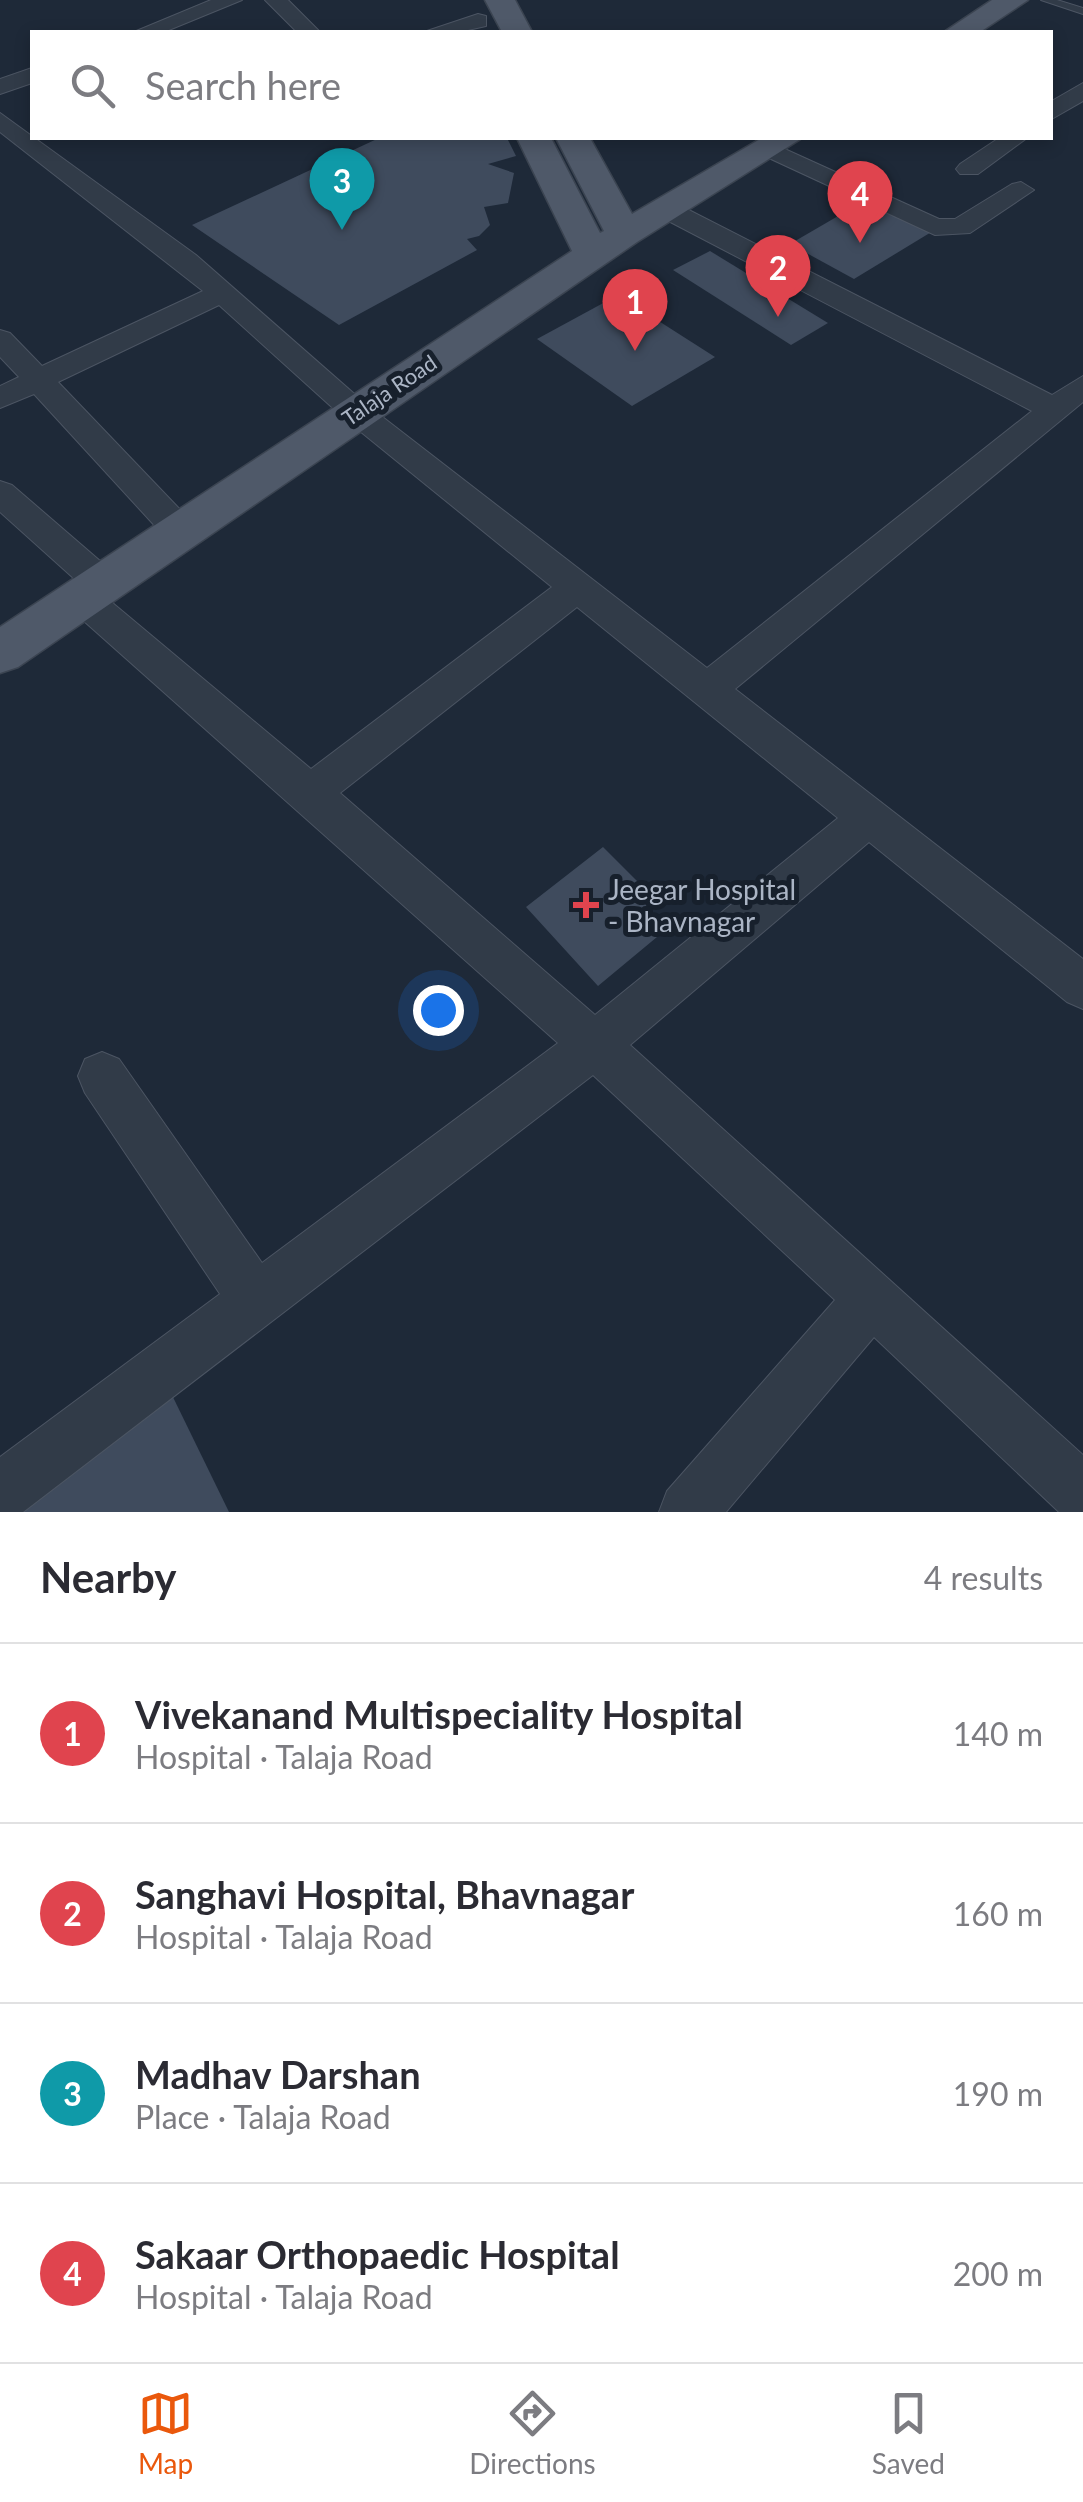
<!DOCTYPE html>
<meta charset="utf-8">
<style>
:root{--surface:#fff;--page:#f2f2f3;--text:#2b2b33;--muted:#7c7c81;--line:#e1e1e2;--accent:#ea580c}
body{margin:0;font-family:Lato,sans-serif;background:var(--page);color:var(--text)}
.you{position:absolute;left:438px;top:1010px;width:35px;height:35px;margin:-25px;border:8px solid #fff;border-radius:50%;background:#1a73e8;box-shadow:0 0 0 15px #1a73e833}
.badge{display:grid;place-items:center;width:65px;height:65px;border-radius:50%;background:var(--accent);color:#fff;font-size:32px;font-weight:700}
.pin{position:absolute;translate:-50% -82px;filter:drop-shadow(0 2px 5px #0008)}
.pin::after{content:'';position:absolute;top:52px;width:35px;height:30px;background:inherit;clip-path:polygon(0 0,100% 0,50% 100%)}
.list{margin:0;padding:0;list-style:none}
h2{display:flex;justify-content:space-between;align-items:center;height:130px;margin:0;padding:0 40px;font-size:42px}
h2 small{font-size:32px;font-weight:400;color:var(--muted)}
.list li{display:grid;grid-template-columns:65px 1fr auto;gap:30px;align-items:center;box-sizing:border-box;height:180px;padding:0 40px;border-top:2px solid var(--line)}
.list b{display:block;font-size:38px;white-space:nowrap}
.list p{margin:0;font-size:32px;white-space:nowrap;color:var(--muted)}
.list em{font-size:32px;font-style:normal;color:var(--muted)}
.icon{flex:none;width:55px;height:55px;fill:none;stroke:currentColor;stroke-width:2;stroke-linecap:round;stroke-linejoin:round}
.map{position:relative;flex:none;width:1083px;height:1512px;overflow:hidden}
.search{position:absolute;background:var(--surface);box-shadow:0 5px 15px #0003;left:30px;right:30px;top:30px;height:110px;display:flex;align-items:center;gap:25px;box-sizing:border-box;padding:0 35px;border-radius:0px;color:var(--muted);font-size:38px}
.sheet{height:850px;background:var(--surface)}
nav{display:flex;justify-content:space-around;align-items:center;box-sizing:border-box;height:140px;border-top:2px solid var(--line);background:var(--surface);font-size:28px;color:var(--muted)}
nav a{display:grid;justify-items:center;gap:5px}
nav .on{color:var(--accent)}
.map>svg:first-child{display:block}
.building{fill:#3f4b5d}
.lines{fill:none;stroke-linecap:round;stroke-linejoin:round}
.lane-casing{stroke:#4c5563;stroke-width:2}
.street-casing{stroke:#4c5563;stroke-width:2}
.primary-casing{stroke:#3b4451;stroke-width:3}
.lane{fill:#313b48;fill-rule:evenodd}
.street{fill:#313b48;fill-rule:evenodd}
.primary{fill:#4f5969;fill-rule:evenodd}
.health-dot{fill:#e0444e;stroke:#17202c;stroke-width:4}
.labels{text-anchor:middle;dominant-baseline:central;stroke-width:10;stroke-linejoin:round;paint-order:stroke}
.far-street-label{font-size:22px;fill:#abb5c5;stroke:#17202c}
.poi-label{font-size:28px;fill:#abb5c5;stroke:#17202c;text-anchor:start}
</style>
<div class="map">
<svg width="1083" height="1512" viewBox="0 0 1083 1512">
<rect width="100%" height="100%" fill="#1e2938"/>
<g class="building">
<polygon points="379,138 507,138 516,156 488,164 514,173 508,203 484,207 490,225 479,236 467,239 477,250 339,325 192,225"/>
<polygon points="869,198 933,231 854,279 790,244"/>
<polygon points="710,251 828,323 791,345 673,270"/>
<polygon points="618,295 715,357 632,406 537,339"/>
<polygon points="603,847 658,902 638,917 657,937 598,986 526,907"/>
<polygon points="170,1391 229,1512 10,1512"/>
</g>
<g class="lines">
<defs>
<polygon id="lane" points="1041,0 1057,0 1083,8 1083,14"/>
<g id="street">
<polygon points="211,0 242,0 164,32 134,32"/>
<polygon points="265,0 288,0 320,32 297,32"/>
<polygon points="478,14 486,16 486,26 459,32 424,32"/>
<polygon points="32,68 32,83 0,94 0,79"/>
<polygon points="1083,83 1083,101 1050,120 1050,102"/>
<path d="M 0,113 L 196,255 L 367,405 L 707,668 L 1032,411 L 657,215 L 653,209 L 657,203 L 675,203 L 1052,395 L 1083,376 L 1083,402 L 735,689 L 1083,959 L 1083,1009 L 1067,1002 L 869,842 L 630,1045 L 1083,1455 L 1083,1512 L 1059,1512 L 874,1337 L 726,1512 L 659,1512 L 667,1491 L 835,1300 L 593,1075 L 23,1512 L 0,1512 L 0,1457 L 220,1294 L 85,1093 L 78,1076 L 85,1059 L 102,1052 L 119,1059 L 262,1263 L 558,1043 L 67,606 L 62,596 L 67,586 L 79,583 L 0,512 L 0,481 L 12,485 L 114,573 L 119,582 L 114,591 L 103,595 L 311,769 L 552,587 L 345,419 L 219,305 L 58,382 L 191,521 L 196,530 L 191,539 L 179,542 L 167,539 L 34,394 L 0,408 L 0,386 L 19,377 L 0,357 L 0,330 L 10,333 L 42,366 L 203,291 L 0,132 ZM 577,607 L 838,818 L 595,1015 L 340,793 Z"/>
<polygon points="999,138 1027,138 978,174 960,174 956,169 960,164"/>
<polygon points="767,141 939,219 955,219 1012,184 1021,182 1034,190 970,233 935,235 758,153 755,148 758,143"/>
</g>
<g id="primary">
<polygon points="485,0 515,0 532,32 502,32"/>
<polygon points="992,0 1028,0 980,32 944,32"/>
<polygon points="517,138 551,138 600,233 604,231 556,138 590,138 632,214 762,138 802,138 637,242 18,667 0,673 0,627 572,251"/>
</g>
</defs>
<use href="#lane" class="lane-casing"/>
<use href="#street" class="street-casing"/>
<use href="#primary" class="primary-casing"/>
<use href="#lane" class="lane"/>
<use href="#street" class="street"/>
<use href="#primary" class="primary"/>
</g>
<path class="health-dot" d="M581 890h10v10h10v10h-10v10h-10v-10h-10v-10h10z"/>
<g class="labels">
<g class="far-street-label">
<text transform="translate(389 390) rotate(-34)">Talaja Road</text>
</g>
<g class="poi-label">
<text x="608" y="889">Jeegar Hospital<tspan x="608" dy="32">- Bhavnagar</tspan></text>
</g>
</g>
</svg>
<div class="you"></div>
<div class="pin badge" style="left:635px;top:351px;background:#e0444e">1</div>
<div class="pin badge" style="left:778px;top:317px;background:#e0444e">2</div>
<div class="pin badge" style="left:342px;top:230px;background:#0f9aa8">3</div>
<div class="pin badge" style="left:860px;top:243px;background:#e0444e">4</div>
<div class="search"><svg class="icon" aria-label="search" viewBox="0 0 24 24"><circle cx="10" cy="10" r="6"/><path d="M15 15l6 6"/></svg>Search here</div>
</div>
<section class="sheet">
<h2>Nearby<small>4 results</small></h2>
<ul class="list">
<li><span class="badge" style="background:#e0444e">1</span><div><b>Vivekanand Multispeciality Hospital</b><p>Hospital · Talaja Road</p></div><em>140 m</em></li>
<li><span class="badge" style="background:#e0444e">2</span><div><b>Sanghavi Hospital, Bhavnagar</b><p>Hospital · Talaja Road</p></div><em>160 m</em></li>
<li><span class="badge" style="background:#0f9aa8">3</span><div><b>Madhav Darshan</b><p>Place · Talaja Road</p></div><em>190 m</em></li>
<li><span class="badge" style="background:#e0444e">4</span><div><b>Sakaar Orthopaedic Hospital</b><p>Hospital · Talaja Road</p></div><em>200 m</em></li>
</ul>
</section>
<nav>
<a class="on"><svg class="icon" aria-label="map" viewBox="0 0 24 24"><path d="M3 6l6-2 6 2 6-2v14l-6 2-6-2-6 2zM9 4v14M15 6v14"/></svg>Map</a>
<a><svg class="icon" aria-label="directions" viewBox="0 0 24 24"><path d="M12 3l9 9-9 9-9-9zM9 14v-3h6M13 9l2 2-2 2"/></svg>Directions</a>
<a><svg class="icon" aria-label="saved" viewBox="0 0 24 24"><path d="M7 4h10v16l-5-4-5 4z"/></svg>Saved</a>
</nav>
